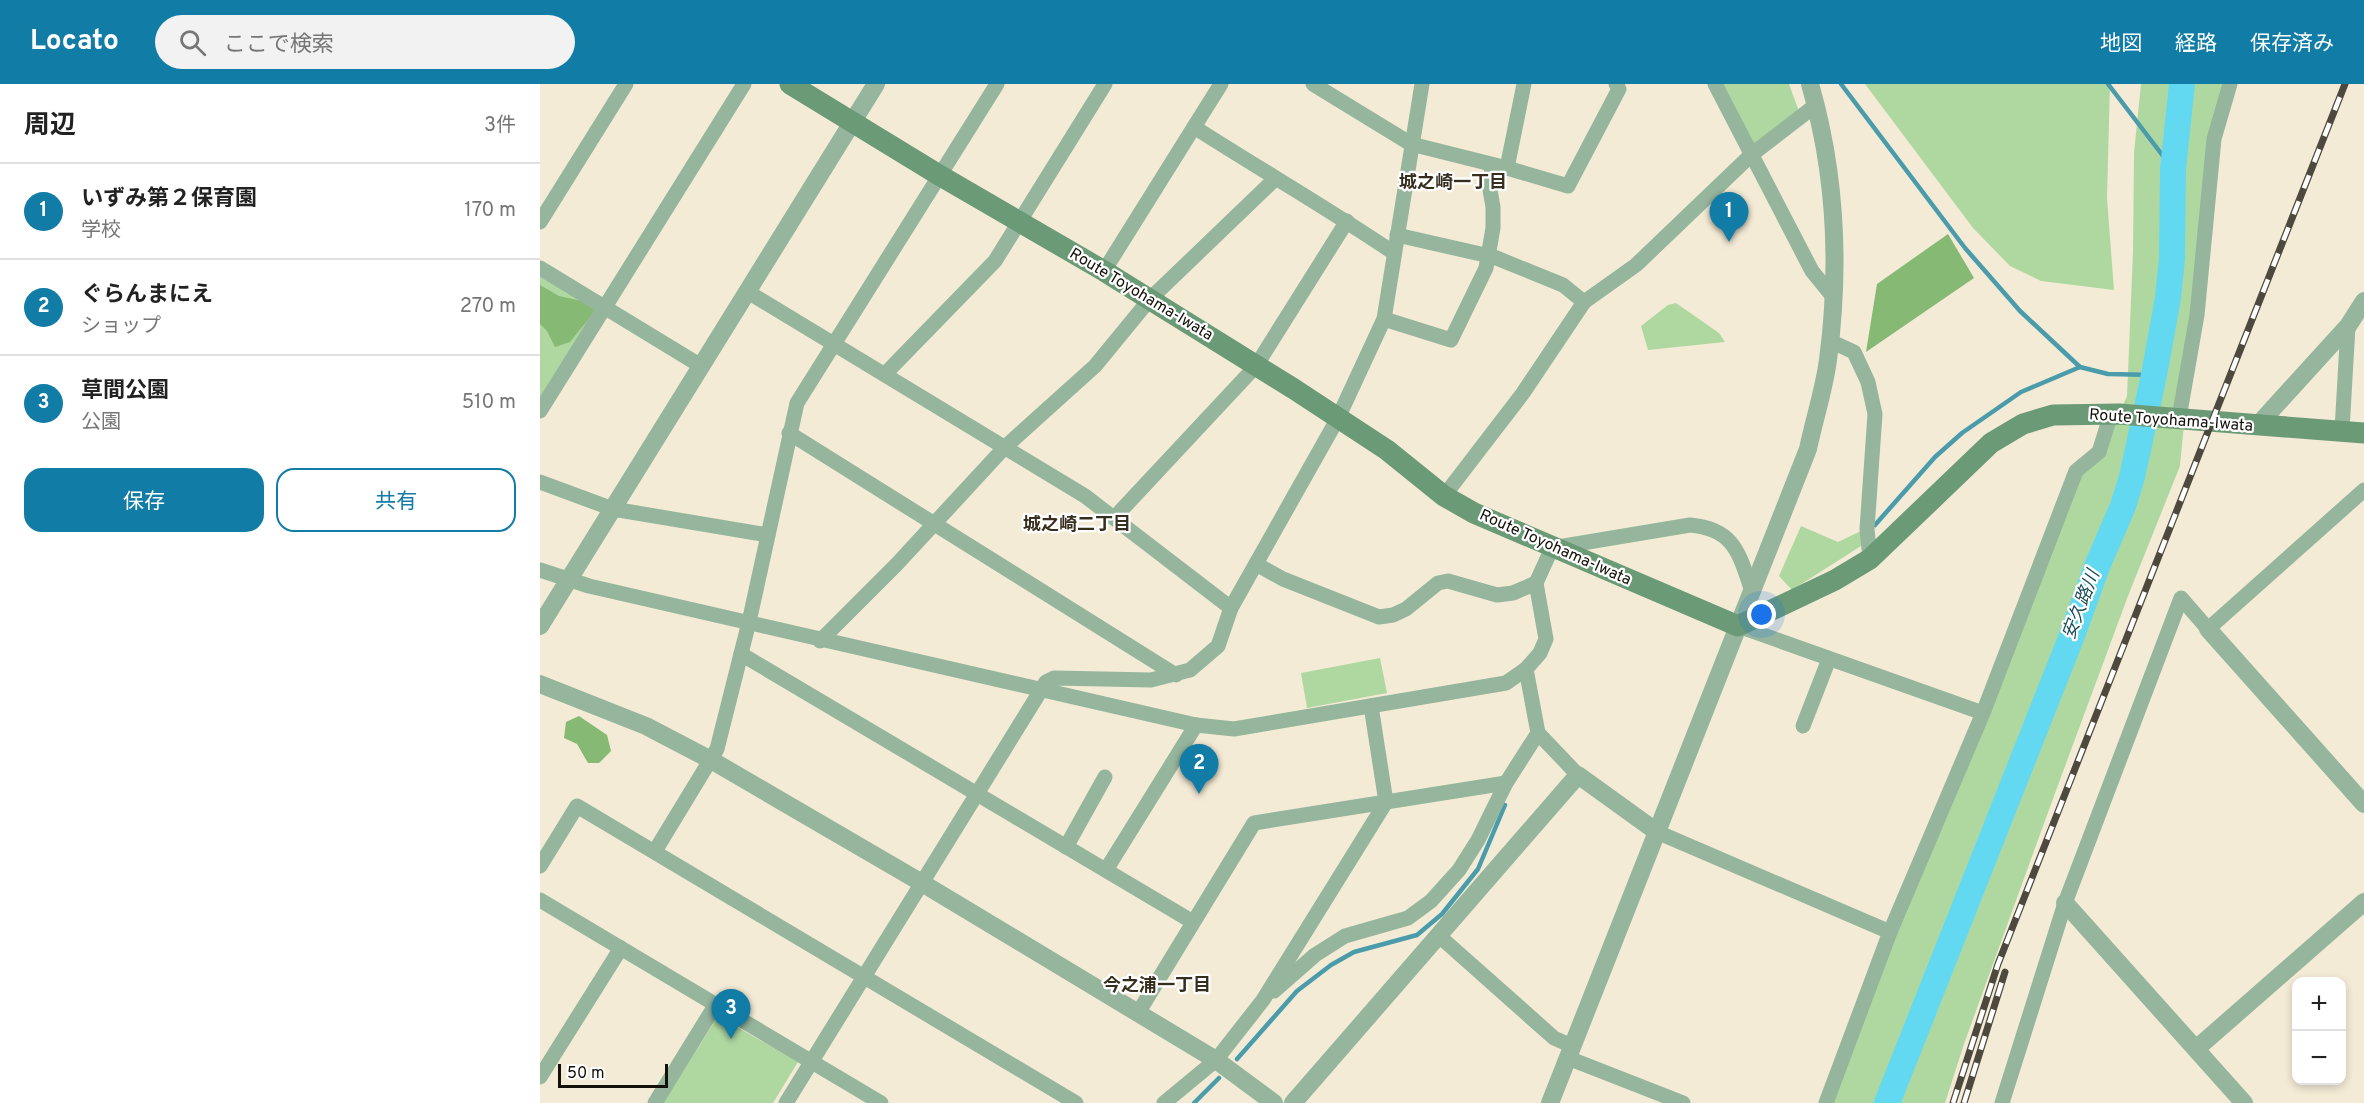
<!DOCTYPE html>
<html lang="ja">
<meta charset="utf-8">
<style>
:root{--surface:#fff;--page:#f2f2f2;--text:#222;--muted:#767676;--line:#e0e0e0;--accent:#117ca6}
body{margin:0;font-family:Overpass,"Noto Sans JP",sans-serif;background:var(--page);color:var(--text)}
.controls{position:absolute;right:18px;bottom:18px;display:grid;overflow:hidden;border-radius:12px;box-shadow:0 3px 9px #0003}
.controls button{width:54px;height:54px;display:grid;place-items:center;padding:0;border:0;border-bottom:2px solid var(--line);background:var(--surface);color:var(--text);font:30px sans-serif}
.scale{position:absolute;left:18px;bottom:15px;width:110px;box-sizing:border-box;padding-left:6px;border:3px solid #131009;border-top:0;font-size:16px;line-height:21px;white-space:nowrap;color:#131009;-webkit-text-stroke:4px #fff;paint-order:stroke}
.you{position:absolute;left:1222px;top:531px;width:21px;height:21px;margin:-15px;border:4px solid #fff;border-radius:50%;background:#1a73e8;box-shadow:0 0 0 9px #1a73e833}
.badge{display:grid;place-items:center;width:39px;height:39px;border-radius:50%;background:var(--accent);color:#fff;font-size:20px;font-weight:700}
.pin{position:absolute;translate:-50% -50px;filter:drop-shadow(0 2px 3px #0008)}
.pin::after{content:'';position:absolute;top:32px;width:21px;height:18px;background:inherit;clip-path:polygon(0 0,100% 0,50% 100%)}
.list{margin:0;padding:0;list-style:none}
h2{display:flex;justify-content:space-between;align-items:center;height:78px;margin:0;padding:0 24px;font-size:26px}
h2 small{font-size:20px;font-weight:400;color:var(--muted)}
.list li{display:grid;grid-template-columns:39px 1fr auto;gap:18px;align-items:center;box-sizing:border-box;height:96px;padding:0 24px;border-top:2px solid var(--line)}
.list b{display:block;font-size:22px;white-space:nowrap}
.list p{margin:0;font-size:20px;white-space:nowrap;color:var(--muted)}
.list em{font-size:20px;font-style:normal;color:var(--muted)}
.actions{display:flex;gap:12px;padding:18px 24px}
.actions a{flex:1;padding:14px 0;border:2px solid var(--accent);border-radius:18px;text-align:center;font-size:21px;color:var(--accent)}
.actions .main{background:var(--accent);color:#fff}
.icon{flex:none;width:33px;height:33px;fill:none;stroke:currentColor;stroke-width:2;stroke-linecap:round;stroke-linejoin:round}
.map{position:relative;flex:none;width:1824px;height:1019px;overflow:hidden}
header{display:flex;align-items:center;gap:36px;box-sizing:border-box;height:84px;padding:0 30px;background:var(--accent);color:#fff}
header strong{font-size:28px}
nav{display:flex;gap:33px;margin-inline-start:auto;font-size:21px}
.search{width:420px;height:54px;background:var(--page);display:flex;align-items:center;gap:15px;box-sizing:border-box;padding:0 21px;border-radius:33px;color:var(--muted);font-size:22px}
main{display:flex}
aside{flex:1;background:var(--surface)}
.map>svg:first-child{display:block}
.green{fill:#afd8a1}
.forest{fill:#85b974}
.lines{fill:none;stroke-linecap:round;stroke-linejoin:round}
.stream{stroke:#4b9cab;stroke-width:4.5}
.river{stroke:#63d8f1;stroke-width:26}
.minor{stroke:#95b59d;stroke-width:15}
.tertiary{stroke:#95b59d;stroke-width:18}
.secondary{stroke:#6a9a76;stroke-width:21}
.rail-casing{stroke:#4e493e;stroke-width:7}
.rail{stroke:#fff;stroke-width:4.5;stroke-dasharray:14;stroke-linecap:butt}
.labels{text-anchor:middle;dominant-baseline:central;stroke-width:4.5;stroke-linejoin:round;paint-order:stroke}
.street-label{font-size:16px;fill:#131009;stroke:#fff}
.neighbourhood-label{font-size:18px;font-weight:bold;fill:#362f1f;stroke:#fff}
.water-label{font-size:18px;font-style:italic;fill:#1a4d57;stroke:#fff}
</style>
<header>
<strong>Locato</strong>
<div class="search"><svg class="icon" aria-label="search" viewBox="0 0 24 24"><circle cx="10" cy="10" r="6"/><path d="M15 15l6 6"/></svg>ここで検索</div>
<nav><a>地図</a><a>経路</a><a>保存済み</a></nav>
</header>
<main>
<aside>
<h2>周辺<small>3件</small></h2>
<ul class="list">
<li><span class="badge">1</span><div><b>いずみ第２保育園</b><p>学校</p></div><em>170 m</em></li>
<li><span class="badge">2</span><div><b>ぐらんまにえ</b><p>ショップ</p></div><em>270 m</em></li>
<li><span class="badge">3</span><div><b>草間公園</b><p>公園</p></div><em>510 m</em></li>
</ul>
<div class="actions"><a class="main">保存</a><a>共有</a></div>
</aside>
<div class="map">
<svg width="1824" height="1019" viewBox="0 0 1824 1019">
<rect width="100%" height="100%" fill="#f4ebd6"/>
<g class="green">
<polygon points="1176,0 1249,0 1261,33 1216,67"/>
<polygon points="1325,0 1570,0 1567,114 1574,206 1501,197 1470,182 1433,144"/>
<polygon points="1601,0 1685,0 1652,257 1640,382 1588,512 1514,712 1424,960 1405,1019 1285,1019 1536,387 1561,371 1587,312 1593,168 1594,69"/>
<polygon points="0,184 60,221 0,324"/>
<polygon points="1136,219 1179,249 1185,258 1108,266 1101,242 1128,221"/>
<polygon points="1261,442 1298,458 1323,446 1321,462 1252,506 1239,492"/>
<polygon points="840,574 847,609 767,624 761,589"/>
<polygon points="178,932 258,978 233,1019 123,1019"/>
</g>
<g class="forest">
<polygon points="1408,150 1434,194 1326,268 1337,200"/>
<polygon points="0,201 19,212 60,221 30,258 15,263 7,247 0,240"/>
<polygon points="39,632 67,651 71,667 59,679 48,679 37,660 24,654 26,638"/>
</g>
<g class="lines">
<g class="stream">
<polyline points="1301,0 1425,164 1480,227 1540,283 1568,290 1614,291"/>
<polyline points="1568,0 1633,85"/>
<polyline points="1335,441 1395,373 1422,349 1481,308 1540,283"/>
<polyline points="697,975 757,907 791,881 814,868 877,851 902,830 938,785 965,721"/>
<polyline points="654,1019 679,994"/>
</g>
<polyline class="river" points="1347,1019 1531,554 1558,480 1583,422 1592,393 1614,291 1628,214 1632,174 1633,85 1642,0"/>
<g class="minor">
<polyline points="773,0 871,60 967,84 1028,102 1079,5 1076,0"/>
<polyline points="1175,0 1272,187 1294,214"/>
<polyline points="654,43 681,0"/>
<polyline points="967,84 984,0"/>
<polyline points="0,138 86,0"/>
<polyline points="857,151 954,173 1023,201 1044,218 983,309 904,412"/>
<polyline points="0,184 161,282"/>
<path d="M 564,187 L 654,43 C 721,86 789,125 854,169"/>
<polyline points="208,208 545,412 691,524"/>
<polyline points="1044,218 1096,181 1211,71 1276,21"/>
<polyline points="844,235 911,256 946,184 953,144 953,123 950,106 952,81"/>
<polyline points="1290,257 1314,268 1328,298 1335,330 1327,445 1330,475"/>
<polyline points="345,290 455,177 565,0"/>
<polyline points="0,327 204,0"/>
<polyline points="1639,334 1657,231 1674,55 1690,0"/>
<polyline points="1802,346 1808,242"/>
<polyline points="249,349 636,591"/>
<polyline points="0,398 73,425 228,451"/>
<polyline points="574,434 716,282 807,137"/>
<polyline points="716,480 743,495 839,533 853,531 866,525 898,499 908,497 957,511 973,509 996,499"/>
<path d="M 0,486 L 49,502 L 656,641 L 694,645 L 966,599 L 986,585 L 1000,569 L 1006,555 L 996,499 L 1012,464 L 1150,441 C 1195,445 1199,470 1212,507"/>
<polyline points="1198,542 1443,629"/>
<polyline points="280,557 357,480 465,363 555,282 610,215 735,95"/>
<polyline points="201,570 653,838"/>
<polyline points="986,585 998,649 1038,691"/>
<polyline points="1263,642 1289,575"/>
<polyline points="1117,748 1350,848"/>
<polyline points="526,763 565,693"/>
<polyline points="115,767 177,665 209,538 257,319 457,0"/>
<polyline points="0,782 37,722 536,1019"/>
<polyline points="566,786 656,641"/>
<polyline points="0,816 341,1019"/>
<polyline points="898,851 1014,954 1032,962"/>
<polyline points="734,907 775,871 805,852 868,834 891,817 919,786 938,756 966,699 998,649"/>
<polyline points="598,929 714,739 966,699"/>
<polyline points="1028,974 1143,1019"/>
<polyline points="0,993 81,864"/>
<polyline points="115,1019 176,920"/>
<polyline points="246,1019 506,598 514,594 611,596 650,586 678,562 691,524 798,334 844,235 882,0"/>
<polyline points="624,1019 676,976 723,916 846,718 831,622"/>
<polyline points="1286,1019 1350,848 1443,629 1536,387 1559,368 1571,330"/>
<polyline points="1462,1019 1525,819 1641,514 1668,545 1824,406"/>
</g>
<g class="tertiary">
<polyline points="1717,342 1808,242 1824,217"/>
<polyline points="0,542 336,0"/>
<polyline points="1668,545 1824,720"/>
<polyline points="0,600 106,642 171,676 382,799 676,976 734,1019"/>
<polyline points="1525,819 1704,1019"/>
<polyline points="1656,965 1824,818"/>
<polyline points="753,1019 1038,691 1117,748"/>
<path d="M 1010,1019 L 1268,365 C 1274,336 1284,306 1288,276 C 1300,184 1296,90 1270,0"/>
</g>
<polyline class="secondary" points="250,0 399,91 564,187 754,305 847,366 904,412 934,429 1198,542 1295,496 1330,475 1451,359 1483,340 1513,331 1579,330 1824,349"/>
<defs>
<g id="rail">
<polyline points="1413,1019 1458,880 1805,0"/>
<polyline points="1424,1019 1465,888"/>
</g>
</defs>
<use href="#rail" class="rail-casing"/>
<use href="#rail" class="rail"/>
</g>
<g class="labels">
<g class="street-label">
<text transform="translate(601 211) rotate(31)">Route Toyohama-Iwata</text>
<text transform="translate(1631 337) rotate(4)">Route Toyohama-Iwata</text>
<text transform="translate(1015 464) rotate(24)">Route Toyohama-Iwata</text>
</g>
<g class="neighbourhood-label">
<text x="913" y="99">城之崎一丁目</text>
<text x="537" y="441">城之崎二丁目</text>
<text x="617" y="902">今之浦一丁目</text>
</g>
<g class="water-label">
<text transform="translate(1542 521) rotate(-69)">安久路川</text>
</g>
</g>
</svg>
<div class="controls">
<button>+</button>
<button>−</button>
</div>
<div class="scale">50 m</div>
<div class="you"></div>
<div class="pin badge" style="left:1189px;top:158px">1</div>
<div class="pin badge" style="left:659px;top:710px">2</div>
<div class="pin badge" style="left:191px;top:955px">3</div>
</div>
</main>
